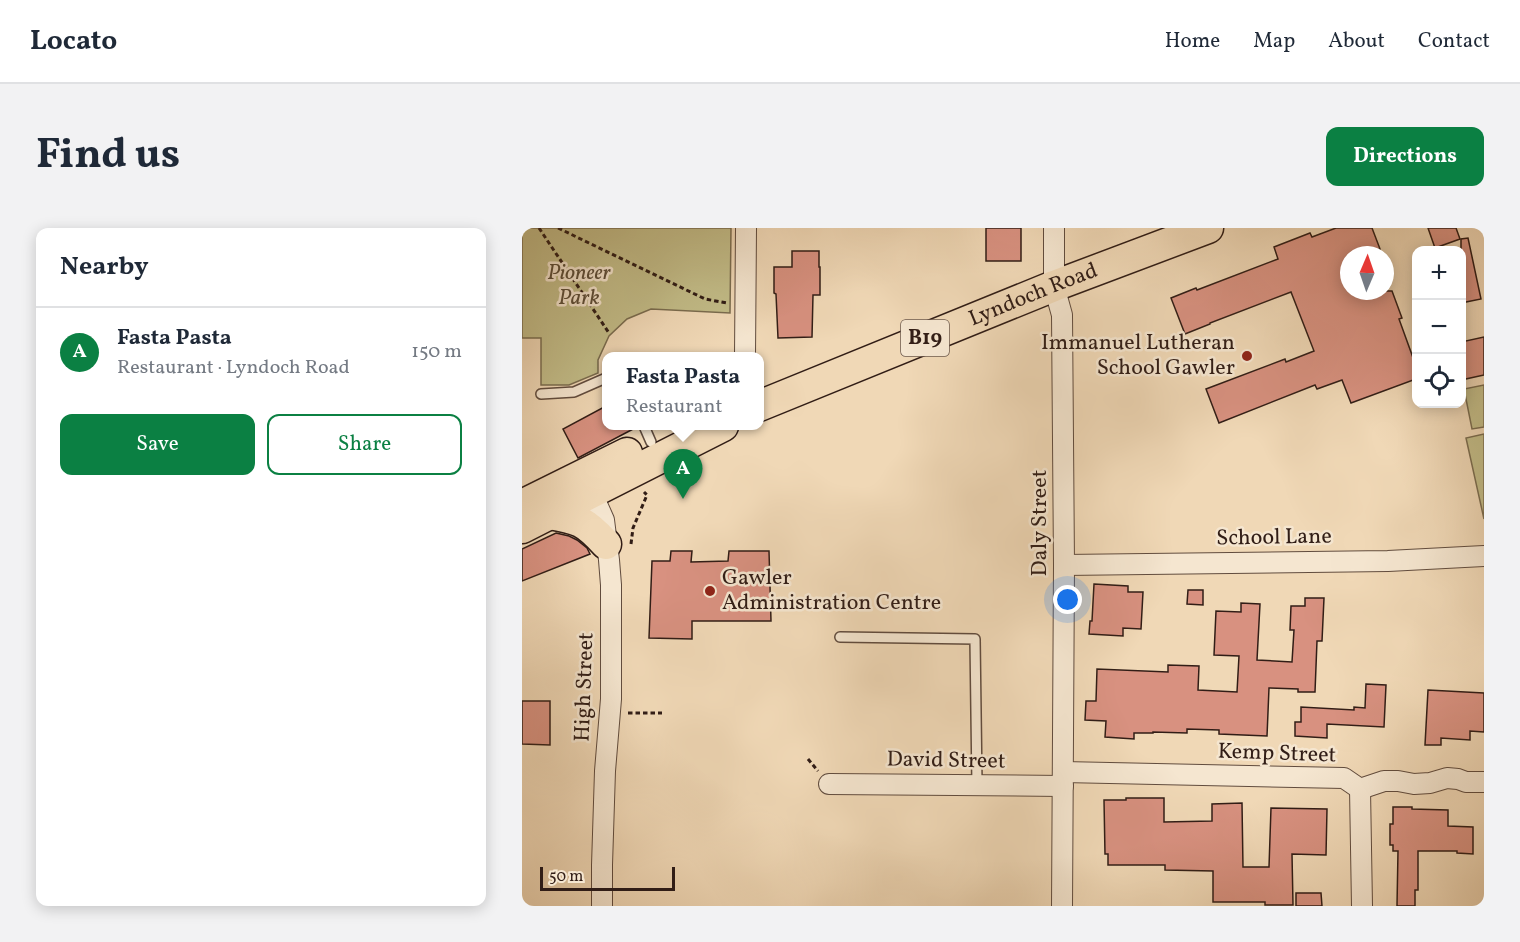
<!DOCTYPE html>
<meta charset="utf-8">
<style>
:root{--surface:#fff;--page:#f2f2f3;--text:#1f2937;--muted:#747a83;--line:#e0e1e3;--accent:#0b8043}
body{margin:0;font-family:Vollkorn,serif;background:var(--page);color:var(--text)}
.controls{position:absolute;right:18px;top:18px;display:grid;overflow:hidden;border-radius:12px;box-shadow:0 3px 15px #0003}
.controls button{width:54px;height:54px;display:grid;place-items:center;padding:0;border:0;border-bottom:2px solid var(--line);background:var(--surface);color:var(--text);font:30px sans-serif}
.compass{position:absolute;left:818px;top:18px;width:54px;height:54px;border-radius:50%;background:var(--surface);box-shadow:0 3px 15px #0003;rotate:2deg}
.scale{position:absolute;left:18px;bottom:15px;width:135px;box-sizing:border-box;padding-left:6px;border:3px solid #311d16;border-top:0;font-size:16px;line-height:21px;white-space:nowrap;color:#311d16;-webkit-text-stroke:4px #f5e6d0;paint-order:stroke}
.you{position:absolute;left:546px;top:372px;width:21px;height:21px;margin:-15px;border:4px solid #fff;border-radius:50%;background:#1a73e8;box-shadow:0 0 0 9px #1a73e833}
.badge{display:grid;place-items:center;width:39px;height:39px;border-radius:50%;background:var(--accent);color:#fff;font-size:20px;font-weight:700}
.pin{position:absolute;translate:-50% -50px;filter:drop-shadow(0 2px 3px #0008)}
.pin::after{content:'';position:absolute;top:32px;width:21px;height:18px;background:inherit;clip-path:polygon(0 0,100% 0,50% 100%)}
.popup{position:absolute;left:80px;top:124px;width:162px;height:78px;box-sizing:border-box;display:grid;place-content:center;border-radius:12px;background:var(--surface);filter:drop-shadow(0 2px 4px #0005);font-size:20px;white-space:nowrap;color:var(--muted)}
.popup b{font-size:22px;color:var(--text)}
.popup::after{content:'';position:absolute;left:50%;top:100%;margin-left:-12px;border:12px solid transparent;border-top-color:var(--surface)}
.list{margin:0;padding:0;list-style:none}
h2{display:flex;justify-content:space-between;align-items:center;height:78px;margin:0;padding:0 24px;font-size:26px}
h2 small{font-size:20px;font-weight:400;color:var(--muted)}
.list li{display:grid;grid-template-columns:39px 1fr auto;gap:18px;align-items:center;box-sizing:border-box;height:90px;padding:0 24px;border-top:2px solid var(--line)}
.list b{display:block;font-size:22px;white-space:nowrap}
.list p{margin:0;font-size:20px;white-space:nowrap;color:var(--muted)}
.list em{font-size:20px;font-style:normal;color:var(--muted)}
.actions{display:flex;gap:12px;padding:18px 24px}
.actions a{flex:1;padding:14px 0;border:2px solid var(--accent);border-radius:12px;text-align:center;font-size:21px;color:var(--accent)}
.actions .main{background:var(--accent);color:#fff}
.icon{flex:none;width:33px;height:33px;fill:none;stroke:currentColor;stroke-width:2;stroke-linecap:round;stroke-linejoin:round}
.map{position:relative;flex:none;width:962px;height:678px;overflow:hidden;border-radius:12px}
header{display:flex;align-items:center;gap:36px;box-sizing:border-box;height:84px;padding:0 30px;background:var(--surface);border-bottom:2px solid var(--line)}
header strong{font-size:28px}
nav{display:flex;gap:33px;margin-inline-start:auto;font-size:21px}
.intro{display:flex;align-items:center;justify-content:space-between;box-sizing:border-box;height:144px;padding:0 36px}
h1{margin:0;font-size:42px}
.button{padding:15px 27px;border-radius:12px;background:var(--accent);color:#fff;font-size:21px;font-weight:700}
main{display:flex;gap:36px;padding:0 36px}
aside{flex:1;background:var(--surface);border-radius:12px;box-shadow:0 3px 15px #0003}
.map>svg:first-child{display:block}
.green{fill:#c2bc88;stroke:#7a6c4f;stroke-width:1.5}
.building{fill:#d89180;stroke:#311d16;stroke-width:1.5}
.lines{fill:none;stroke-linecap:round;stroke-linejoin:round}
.service-casing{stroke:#614c3e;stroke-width:12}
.minor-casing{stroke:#614c3e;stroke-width:22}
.primary-casing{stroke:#311d16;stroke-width:33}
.path{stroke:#311d16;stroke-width:3;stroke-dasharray:4.5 3;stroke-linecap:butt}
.service{stroke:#f5e6d0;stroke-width:9}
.minor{stroke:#f5e6d0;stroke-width:20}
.primary{stroke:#f0d8b6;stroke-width:30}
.poi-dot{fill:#8f2418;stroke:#f5e6d0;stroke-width:2}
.labels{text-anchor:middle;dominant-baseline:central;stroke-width:5;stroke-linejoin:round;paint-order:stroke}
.shield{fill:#f5e6d0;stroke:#6c594e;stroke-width:1.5}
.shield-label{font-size:21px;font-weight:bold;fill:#311d16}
.park-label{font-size:22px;font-style:italic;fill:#5c4d38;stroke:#f5e6d0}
.street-label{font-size:22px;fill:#311d16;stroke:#f5e6d0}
.poi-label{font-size:22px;fill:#311d16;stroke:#f5e6d0;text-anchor:end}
</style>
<header>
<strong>Locato</strong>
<nav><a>Home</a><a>Map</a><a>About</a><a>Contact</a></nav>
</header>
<div class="intro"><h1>Find us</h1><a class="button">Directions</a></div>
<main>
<aside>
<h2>Nearby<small></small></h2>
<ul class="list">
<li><span class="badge">A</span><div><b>Fasta Pasta</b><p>Restaurant · Lyndoch Road</p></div><em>150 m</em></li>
</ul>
<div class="actions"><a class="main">Save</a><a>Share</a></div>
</aside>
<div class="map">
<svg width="962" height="678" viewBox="0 0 962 678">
<rect width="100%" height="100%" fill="#f0d8b6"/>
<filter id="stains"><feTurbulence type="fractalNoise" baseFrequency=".00333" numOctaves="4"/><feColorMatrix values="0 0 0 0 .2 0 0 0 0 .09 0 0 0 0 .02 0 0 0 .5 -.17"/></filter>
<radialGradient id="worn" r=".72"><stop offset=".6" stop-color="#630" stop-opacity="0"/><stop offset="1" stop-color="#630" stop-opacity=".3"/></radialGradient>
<g class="green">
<polygon points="0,0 209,0 208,85 129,81 105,91 87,108 76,132 76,145 47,157 19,157 19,110 0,110"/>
<polygon points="962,157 962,199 950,201 942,161"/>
<polygon points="962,206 962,291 944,210"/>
</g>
<g class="building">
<rect x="464" y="0" width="35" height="33"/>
<polygon points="814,0 850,0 858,21 854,22 856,27 827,27 827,63 870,63 880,90 877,91 894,138 894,151 829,175 820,152 795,161 793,157 697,195 684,161 763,131 764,134 792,123 769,64 688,95 688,96 663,106 649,70 674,60 675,62 756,31 752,19 788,5 790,9"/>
<polygon points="906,0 934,0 938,11 913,20"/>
<polygon points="946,10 959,71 939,75 939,11"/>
<polygon points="270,23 297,23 297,39 298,39 298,67 291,67 290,109 256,110 254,66 252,65 252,39 270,39"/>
<polygon points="962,109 962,147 939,152 939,114"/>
<polygon points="84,178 84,198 115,198 115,199 56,230 41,201"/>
<polygon points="34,305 47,308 55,312 65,320 68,326 0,353 0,321"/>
<polygon points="149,323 170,323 169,334 206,333 207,323 247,323 249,393 170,393 170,411 127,410 130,333 148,333"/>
<polygon points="572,356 606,358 606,364 621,364 619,401 601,400 601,408 567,406 568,393 570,393"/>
<polygon points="666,362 681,362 681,377 665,376"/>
<polygon points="783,370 802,370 800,413 795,413 793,464 776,464 776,461 747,460 745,508 697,506 697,502 665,501 665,505 631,504 631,505 612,505 612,511 583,509 584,493 563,492 564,473 574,473 575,441 646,444 646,437 677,438 676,462 715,464 717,428 692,427 694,383 719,384 719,375 738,376 735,432 770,434 772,402 768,402 769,378 783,378"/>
<polygon points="844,456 864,457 862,499 805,496 805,510 773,508 773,494 779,494 779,479 832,482 832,479 843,480"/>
<polygon points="906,462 962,465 962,504 948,503 948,512 919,510 919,517 903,517"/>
<polygon points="0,473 28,473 28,517 0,516"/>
<polygon points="604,570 642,570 642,594 690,593 690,576 720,575 721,639 747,639 749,580 805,581 804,627 770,626 771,677 743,677 743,674 691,674 691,643 643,642 643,637 586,637 586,626 583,626 582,572 604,572"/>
<polygon points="871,579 890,579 890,581 926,582 926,598 951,599 951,626 935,625 935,623 896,623 896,662 893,662 893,678 875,678 876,623 871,623 871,617 868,617 868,596 871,596"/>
<polygon points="774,665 799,665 800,678 774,678"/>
</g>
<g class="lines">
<defs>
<g id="service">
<polyline points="19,166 52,164 84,150"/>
<polyline points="122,198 129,214"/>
<polyline points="318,409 453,411 455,557"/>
</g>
<g id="minor">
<polyline points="532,0 532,58 540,87 542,337 540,678"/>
<polyline points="223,128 224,0"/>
<polyline points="66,256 82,292 87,332 89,357 89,471 83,543 80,637 80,678"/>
<polyline points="542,337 866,333 962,328"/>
<polyline points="541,544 822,550 838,561"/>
<polyline points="307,556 541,558"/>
<polyline points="838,561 862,553 876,553 892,556 908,555 925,550 936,551 944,554 962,554"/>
<polyline points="838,561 840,678"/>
</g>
<g id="primary">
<path id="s1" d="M 237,178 L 532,58 L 686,0"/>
<polyline points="0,277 105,225"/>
<path d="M 27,286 C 57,291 63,293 84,316"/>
<polyline points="0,300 201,198"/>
</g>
</defs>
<use href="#service" class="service-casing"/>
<use href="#minor" class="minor-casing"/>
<use href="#primary" class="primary-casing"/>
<g class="path">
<polyline points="17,0 87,105"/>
<polyline points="36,0 183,71 205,75"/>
<polyline points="109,316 111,300 125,267 122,264"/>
<polyline points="106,485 140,485"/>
<polyline points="286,531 296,543"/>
</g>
<use href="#service" class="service"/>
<use href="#minor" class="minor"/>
<use href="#primary" class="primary"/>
</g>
<g class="poi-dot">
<circle cx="725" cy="128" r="6"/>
<circle cx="188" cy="363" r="6"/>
</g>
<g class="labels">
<rect class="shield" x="379" y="92" width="48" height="36" rx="4.5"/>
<g class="shield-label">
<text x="403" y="110">B19</text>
</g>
<g class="park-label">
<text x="57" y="45">Pioneer<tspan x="57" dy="25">Park</tspan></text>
</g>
<g class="street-label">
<text stroke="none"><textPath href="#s1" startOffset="296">Lyndoch Road</textPath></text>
<text transform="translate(518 295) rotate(-90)">Daly Street</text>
<text transform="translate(752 310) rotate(-1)">School Lane</text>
<text transform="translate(63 459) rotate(-88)">High Street</text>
<text transform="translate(755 526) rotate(2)">Kemp Street</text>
<text transform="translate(424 533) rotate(1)">David Street</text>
</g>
<g class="poi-label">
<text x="713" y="115">Immanuel Lutheran<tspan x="713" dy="25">School Gawler</tspan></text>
<text x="200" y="350" text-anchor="start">Gawler<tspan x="200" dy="25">Administration Centre</tspan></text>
</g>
</g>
<rect width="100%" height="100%" filter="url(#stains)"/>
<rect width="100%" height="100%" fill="url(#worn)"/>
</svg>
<div class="controls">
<button>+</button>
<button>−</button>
<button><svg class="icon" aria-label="locate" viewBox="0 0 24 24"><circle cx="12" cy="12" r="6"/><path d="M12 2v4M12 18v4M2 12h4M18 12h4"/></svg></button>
</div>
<svg class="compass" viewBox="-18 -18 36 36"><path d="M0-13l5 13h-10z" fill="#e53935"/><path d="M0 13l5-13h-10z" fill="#747a83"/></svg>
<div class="scale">50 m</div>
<div class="you"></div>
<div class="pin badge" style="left:161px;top:271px">A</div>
<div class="popup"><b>Fasta Pasta</b>Restaurant</div>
</div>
</main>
